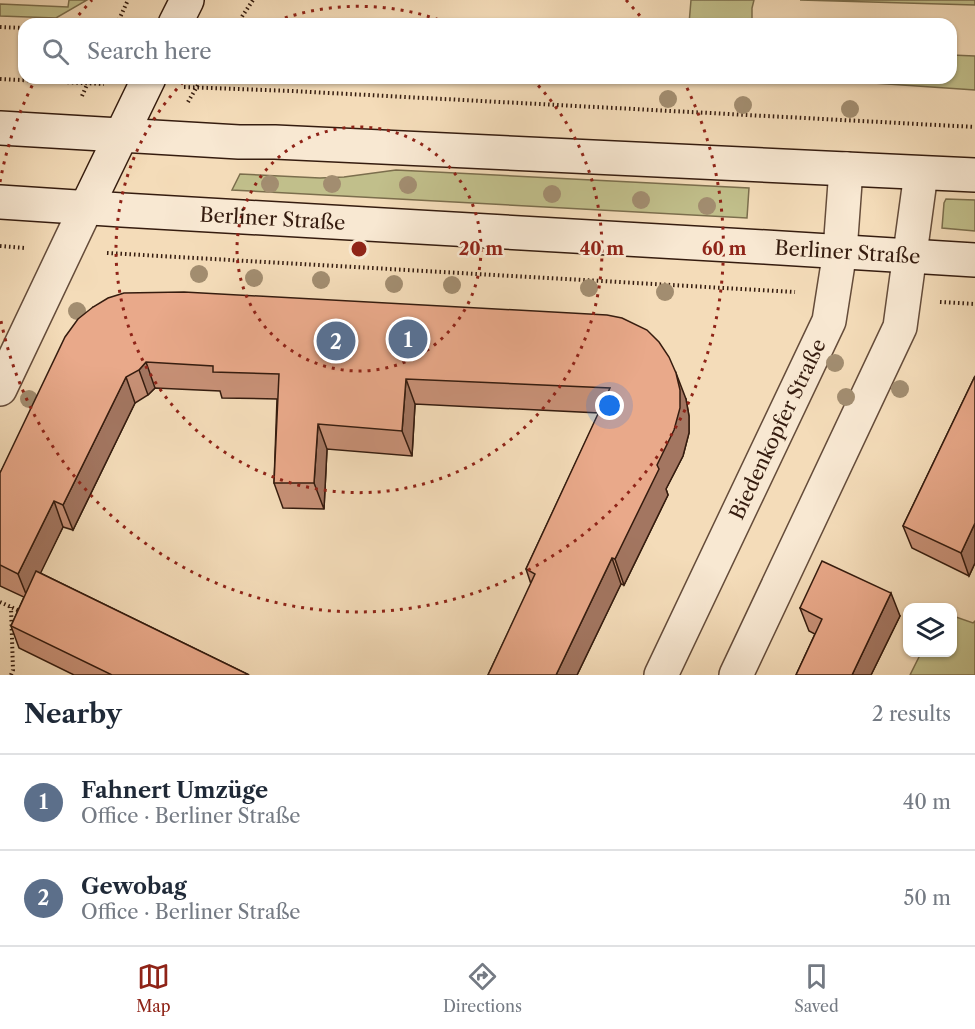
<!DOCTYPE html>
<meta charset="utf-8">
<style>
:root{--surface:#fff;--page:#f2f2f3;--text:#1f2937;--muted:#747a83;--line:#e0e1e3;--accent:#8f2418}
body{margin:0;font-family:"Libre Caslon Text",serif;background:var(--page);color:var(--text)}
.controls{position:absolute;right:18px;bottom:18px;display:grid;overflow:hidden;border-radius:12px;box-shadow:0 2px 4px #0004}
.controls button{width:54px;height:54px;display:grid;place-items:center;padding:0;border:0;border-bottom:2px solid var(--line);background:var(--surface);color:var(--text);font:30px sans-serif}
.you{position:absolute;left:610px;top:406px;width:21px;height:21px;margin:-15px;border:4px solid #fff;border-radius:50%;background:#1a73e8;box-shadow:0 0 0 9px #1a73e833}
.badge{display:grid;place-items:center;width:39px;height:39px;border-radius:50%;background:var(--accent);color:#fff;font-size:20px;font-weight:700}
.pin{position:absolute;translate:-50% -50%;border:3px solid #fff;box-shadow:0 2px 6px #0006}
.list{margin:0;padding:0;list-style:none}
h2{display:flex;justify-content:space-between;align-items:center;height:78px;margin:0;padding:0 24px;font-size:26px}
h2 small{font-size:20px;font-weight:400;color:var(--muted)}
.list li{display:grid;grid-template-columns:39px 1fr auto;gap:18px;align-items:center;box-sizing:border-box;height:96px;padding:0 24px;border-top:2px solid var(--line)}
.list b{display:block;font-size:22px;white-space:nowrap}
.list p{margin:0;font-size:20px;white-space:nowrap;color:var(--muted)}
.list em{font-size:20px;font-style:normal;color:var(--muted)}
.icon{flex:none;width:33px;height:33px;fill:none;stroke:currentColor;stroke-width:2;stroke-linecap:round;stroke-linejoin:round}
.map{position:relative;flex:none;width:975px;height:675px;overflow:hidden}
.search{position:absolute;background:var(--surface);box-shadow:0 2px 4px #0004;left:18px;right:18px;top:18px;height:66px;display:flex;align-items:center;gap:15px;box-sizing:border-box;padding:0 21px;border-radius:18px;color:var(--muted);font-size:22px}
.sheet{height:270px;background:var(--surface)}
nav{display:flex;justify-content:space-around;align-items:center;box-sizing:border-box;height:84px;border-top:2px solid var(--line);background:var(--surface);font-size:16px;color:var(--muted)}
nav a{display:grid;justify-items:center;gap:3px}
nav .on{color:var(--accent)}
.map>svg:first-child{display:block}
.green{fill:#c1bf8b;stroke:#7b6e4d;stroke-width:1.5}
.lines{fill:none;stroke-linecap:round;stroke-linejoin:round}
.minor-casing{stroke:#654c3a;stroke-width:36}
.secondary-casing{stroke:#351c0f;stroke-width:36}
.path{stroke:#351c0f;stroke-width:4;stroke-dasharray:1.5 3;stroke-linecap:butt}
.minor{stroke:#f8e8d2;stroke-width:33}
.secondary{stroke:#f8e8d2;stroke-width:33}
.tree{fill:#a28d70}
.wall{fill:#c89177;stroke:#351c0f;stroke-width:1.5}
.shaded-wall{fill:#a37661;stroke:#351c0f;stroke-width:1.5}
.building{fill:#e9a98a;stroke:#351c0f;stroke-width:1.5}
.ring{fill:none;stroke:#8f2418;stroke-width:3;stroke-dasharray:3 6}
.labels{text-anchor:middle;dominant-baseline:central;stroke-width:5;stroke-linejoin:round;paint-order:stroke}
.street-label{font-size:20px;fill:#351c0f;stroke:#f8e8d2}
.centre{fill:#8f2418;stroke:#f8e8d2;stroke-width:3}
.ring-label{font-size:18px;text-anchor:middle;font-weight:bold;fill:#8f2418;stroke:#f8e8d2;stroke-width:5;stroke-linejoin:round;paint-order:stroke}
</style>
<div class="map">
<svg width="975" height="675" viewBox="0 0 975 675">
<rect width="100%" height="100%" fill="#f4dcb9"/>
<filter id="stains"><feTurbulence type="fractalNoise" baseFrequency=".00333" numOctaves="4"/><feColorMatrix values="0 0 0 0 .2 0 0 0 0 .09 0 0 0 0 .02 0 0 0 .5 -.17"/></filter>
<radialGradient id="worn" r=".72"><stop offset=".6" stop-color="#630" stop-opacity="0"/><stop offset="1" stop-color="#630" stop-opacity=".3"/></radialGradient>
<g class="green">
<polygon points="69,0 87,0 56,18 0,16 0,4 68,7"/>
<polygon points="691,0 754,0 752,8 752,24 689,24"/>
<polygon points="800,0 975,0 975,5"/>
<polygon points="951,55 975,56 975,90 800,78 951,78"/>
<polygon points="396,170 749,188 747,218 232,190 240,174 320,178 344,177"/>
<polygon points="946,199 975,200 975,231 942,228 944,203"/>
<polygon points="953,616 973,623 975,621 975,675 910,675 921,653 952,652"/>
</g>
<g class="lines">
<defs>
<g id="minor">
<polyline points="0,389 86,208"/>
<path id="s1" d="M 661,675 L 829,321 L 840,251 L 846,169"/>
<polyline points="736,675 900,327 921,173"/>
</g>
<g id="secondary">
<polyline points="175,24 187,0"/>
<polyline points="0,128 239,142 275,142 975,175"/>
<path id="s2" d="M 0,202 L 122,210 L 765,247 L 975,260"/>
<polyline points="86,208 149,78"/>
</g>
</defs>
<use href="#minor" class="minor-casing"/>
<use href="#secondary" class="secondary-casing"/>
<g class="path">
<polyline points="117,24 128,0"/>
<polyline points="237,24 253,0"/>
<polyline points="0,27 24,28"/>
<polyline points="0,79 104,84"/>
<polyline points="184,87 292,91 975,127"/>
<polyline points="82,96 90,78"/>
<polyline points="188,102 202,78"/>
<polyline points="0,246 25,248"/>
<polyline points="107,253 795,292"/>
<polyline points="940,302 975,304"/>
<polyline points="0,602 22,612"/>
<polyline points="11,675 13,670 11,607"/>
</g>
<use href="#minor" class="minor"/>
<use href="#secondary" class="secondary"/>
</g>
<g class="tree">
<circle cx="668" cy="99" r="9"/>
<circle cx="743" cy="105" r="9"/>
<circle cx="850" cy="109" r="9"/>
<circle cx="270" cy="184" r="9"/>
<circle cx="332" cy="184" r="9"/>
<circle cx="408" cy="185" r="9"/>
<circle cx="552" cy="194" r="9"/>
<circle cx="641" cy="200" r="9"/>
<circle cx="707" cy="206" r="9"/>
<circle cx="199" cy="274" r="9"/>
<circle cx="254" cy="278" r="9"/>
<circle cx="321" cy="280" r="9"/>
<circle cx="394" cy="284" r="9"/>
<circle cx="452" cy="285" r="9"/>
<circle cx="589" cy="288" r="9"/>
<circle cx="665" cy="292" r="9"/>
<circle cx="77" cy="311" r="9"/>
<circle cx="835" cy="363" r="9"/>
<circle cx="900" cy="389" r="9"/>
<circle cx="846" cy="397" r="9"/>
<circle cx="29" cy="399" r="9"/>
</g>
<g class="wall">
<polygon points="93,307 686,399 689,416 689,433 683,456 666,489 668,495 624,585 621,584 577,675 488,675 531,584 526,569 599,413 415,404 412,456 327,449 324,509 283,508 274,483 277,399 222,398 220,391 155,388 148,395 135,403 73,530 63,527 40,573 249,675 74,675 19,648 11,626 24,597 0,586 0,473"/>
<polygon points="975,376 975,563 969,576 912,548 903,526"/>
<polygon points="800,608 900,616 871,675 796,675 815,634 809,631"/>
</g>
<g class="shaded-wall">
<polygon points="146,362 155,388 148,395 139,370"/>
<polygon points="676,373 686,399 689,416 689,433 683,456 666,489 668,495 624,585 615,559 657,465"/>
<polygon points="126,377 135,403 73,530 63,505"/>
<polygon points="406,379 415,404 412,456 402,431"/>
<polygon points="318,424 327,449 324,509 314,483"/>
<polygon points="54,501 63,527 28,599 18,574"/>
<polygon points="975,523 975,563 969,576 961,553"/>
<polygon points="612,558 621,584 577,675 556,675"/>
<polygon points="891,593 900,616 871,675 852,675"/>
</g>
<g class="building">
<polygon points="184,292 607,315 622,318 647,330 659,342 669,357 676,373 680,390 680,408 674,430 657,465 659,469 615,559 612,558 556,675 488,675 535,574 526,569 610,388 406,379 402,431 318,424 314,483 274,483 279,374 213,372 213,366 146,362 139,370 126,377 63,505 54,501 18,574 0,565 0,473 65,337 78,319 93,307 108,298 124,293"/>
<polygon points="975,376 975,523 961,553 903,526"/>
<polygon points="822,561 891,593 852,675 796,675 822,619 800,608"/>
<polygon points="36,571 249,675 112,675 11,626"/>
</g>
<g class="ring">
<circle cx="359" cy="249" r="122"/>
<path d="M268 24A243 243 0 0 1 450 24M532 79A243 243 0 1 1 186 79"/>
<path d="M0 182A365 365 0 0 1 35 80M73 22A365 365 0 0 1 92 0M626 0A365 365 0 0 1 645 22M683 80A365 365 0 1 1 0 316"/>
</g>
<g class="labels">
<g class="street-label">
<text stroke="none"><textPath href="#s2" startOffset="273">Berliner Straße</textPath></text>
<text stroke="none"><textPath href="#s2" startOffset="849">Berliner Straße</textPath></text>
<text stroke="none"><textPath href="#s1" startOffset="272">Biedenkopfer Straße</textPath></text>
</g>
</g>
<circle cx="359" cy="249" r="9" class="centre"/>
<g class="ring-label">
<text x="481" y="255">20 m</text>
<text x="602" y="255">40 m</text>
<text x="724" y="255">60 m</text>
</g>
<rect width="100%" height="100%" filter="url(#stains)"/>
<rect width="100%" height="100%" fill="url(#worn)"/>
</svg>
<div class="controls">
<button><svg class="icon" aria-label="layers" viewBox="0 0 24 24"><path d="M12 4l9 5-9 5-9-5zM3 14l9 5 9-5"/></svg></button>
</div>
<div class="you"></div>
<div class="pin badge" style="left:408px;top:339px;background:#5c6f8a">1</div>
<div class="pin badge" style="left:336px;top:341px;background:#5c6f8a">2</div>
<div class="search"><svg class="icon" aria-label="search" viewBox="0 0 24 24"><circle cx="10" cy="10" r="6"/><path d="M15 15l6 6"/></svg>Search here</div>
</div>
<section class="sheet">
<h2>Nearby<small>2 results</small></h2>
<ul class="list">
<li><span class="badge" style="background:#5c6f8a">1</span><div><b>Fahnert Umzüge</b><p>Office · Berliner Straße</p></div><em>40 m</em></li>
<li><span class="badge" style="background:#5c6f8a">2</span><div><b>Gewobag</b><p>Office · Berliner Straße</p></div><em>50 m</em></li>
</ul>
</section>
<nav>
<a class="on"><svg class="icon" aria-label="map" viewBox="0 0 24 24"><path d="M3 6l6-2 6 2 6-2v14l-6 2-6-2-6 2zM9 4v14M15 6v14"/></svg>Map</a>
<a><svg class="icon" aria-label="directions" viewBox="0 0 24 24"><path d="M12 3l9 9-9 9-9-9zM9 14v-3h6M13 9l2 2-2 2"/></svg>Directions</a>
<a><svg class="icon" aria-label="saved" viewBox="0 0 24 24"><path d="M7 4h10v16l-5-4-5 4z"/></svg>Saved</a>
</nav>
